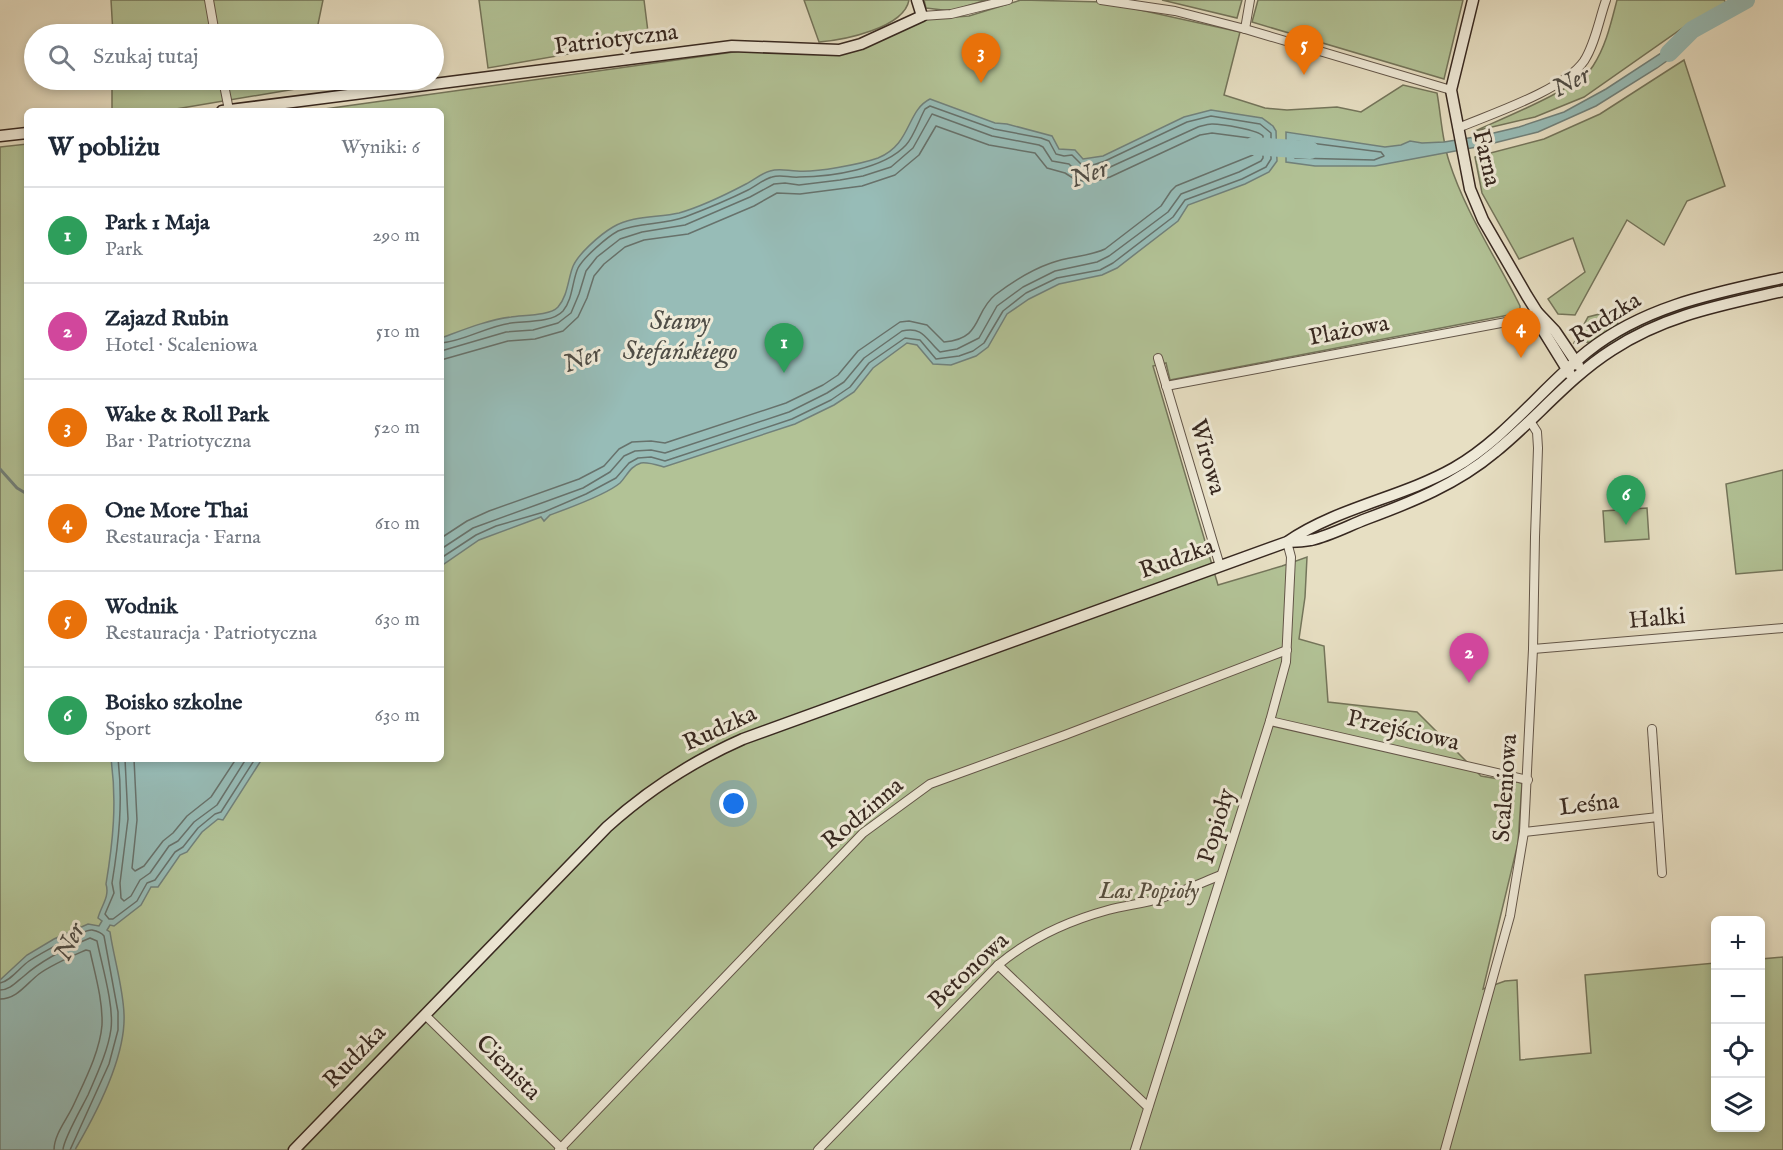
<!DOCTYPE html>
<html lang="pl">
<meta charset="utf-8">
<style>
:root{--surface:#fff;--page:#f6f6f7;--text:#1f2937;--muted:#747a83;--line:#e0e1e3;--accent:#7c3aed}
body{margin:0;font-family:"IM FELL English",serif;background:var(--page);color:var(--text)}
.controls{position:absolute;right:18px;bottom:18px;display:grid;overflow:hidden;border-radius:9px;box-shadow:0 3px 9px #0003}
.controls button{width:54px;height:54px;display:grid;place-items:center;padding:0;border:0;border-bottom:2px solid var(--line);background:var(--surface);color:var(--text);font:30px sans-serif}
.you{position:absolute;left:734px;top:804px;width:21px;height:21px;margin:-15px;border:4px solid #fff;border-radius:50%;background:#1a73e8;box-shadow:0 0 0 9px #1a73e833}
.badge{display:grid;place-items:center;width:39px;height:39px;border-radius:50%;background:var(--accent);color:#fff;font-size:20px;font-weight:700}
.pin{position:absolute;translate:-50% -50px;filter:drop-shadow(0 2px 3px #0008)}
.pin::after{content:'';position:absolute;top:32px;width:21px;height:18px;background:inherit;clip-path:polygon(0 0,100% 0,50% 100%)}
.list{margin:0;padding:0;list-style:none}
h2{display:flex;justify-content:space-between;align-items:center;height:78px;margin:0;padding:0 24px;font-size:26px}
h2 small{font-size:20px;font-weight:400;color:var(--muted)}
.list li{display:grid;grid-template-columns:39px 1fr auto;gap:18px;align-items:center;box-sizing:border-box;height:96px;padding:0 24px;border-top:2px solid var(--line)}
.list b{display:block;font-size:22px;white-space:nowrap}
.list p{margin:0;font-size:20px;white-space:nowrap;color:var(--muted)}
.list em{font-size:20px;font-style:normal;color:var(--muted)}
.icon{flex:none;width:33px;height:33px;fill:none;stroke:currentColor;stroke-width:2;stroke-linecap:round;stroke-linejoin:round}
.map{position:relative;flex:none;width:1783px;height:1150px;overflow:hidden}
.search{position:absolute;background:var(--surface);box-shadow:0 3px 9px #0003;left:24px;top:24px;width:420px;height:66px;display:flex;align-items:center;gap:15px;box-sizing:border-box;padding:0 21px;border-radius:33px;color:var(--muted);font-size:22px}
.panel{position:absolute;background:var(--surface);box-shadow:0 3px 9px #0003;left:24px;top:108px;width:420px;height:654px;border-radius:9px}
.map>svg:first-child{display:block}
.green{fill:#b2c296;stroke:#74755b;stroke-width:1.5}
.water{fill:#97bcb7;stroke:#71817b;stroke-width:1.5}
.lines{fill:none;stroke-linecap:round;stroke-linejoin:round}
.shore{stroke:#67726c;stroke-width:1.5}
.stream{stroke:#71817b;stroke-width:3}
.river{stroke:#97bcb7;stroke-width:18}
.street-casing{stroke:#635649;stroke-width:10}
.secondary-casing{stroke:#372820;stroke-width:13}
.street{stroke:#efead8;stroke-width:8}
.secondary{stroke:#efead8;stroke-width:10}
.labels{text-anchor:middle;dominant-baseline:central;stroke-width:6;stroke-linejoin:round;paint-order:stroke}
.street-label{font-size:24px;fill:#372820;stroke:#efead8}
.park-label{font-size:24px;font-style:italic;fill:#564e3e;stroke:#efead8}
.water-label{font-size:26px;font-style:italic;fill:#4f4d46;stroke:#efead8}
</style>
<div class="map">
<svg width="1783" height="1150" viewBox="0 0 1783 1150">
<rect width="100%" height="100%" fill="#e7dfc3"/>
<filter id="stains"><feTurbulence type="fractalNoise" baseFrequency=".00333" numOctaves="4"/><feColorMatrix values="0 0 0 0 .2 0 0 0 0 .09 0 0 0 0 .02 0 0 0 .5 -.17"/></filter>
<radialGradient id="worn" r=".72"><stop offset=".6" stop-color="#630" stop-opacity="0"/><stop offset="1" stop-color="#630" stop-opacity=".3"/></radialGradient>
<g class="green">
<polygon points="111,0 323,0 316,34 113,34"/>
<polygon points="479,0 644,0 649,40 488,68"/>
<path d="M 804,0 L 909,0 C 904,28 844,40 819,42 Z"/>
<polygon points="924,0 986,0 951,11 926,8"/>
<path d="M 1021,0 L 1104,2 L 1240,32 L 1224,95 L 1265,108 L 1287,110 L 1337,107 L 1361,112 L 1403,85 L 1437,93 C 1441,115 1442,140 1449,161 C 1465,212 1497,259 1520,306 L 1520,310 L 1514,314 L 1170,380 L 1166,363 L 1153,366 L 1218,585 L 1282,566 L 1307,557 L 1305,597 L 1299,639 L 1324,646 L 1328,702 L 1417,712 L 1481,776 L 1522,783 L 1518,843 L 1483,989 L 1505,981 L 1517,980 L 1520,1060 L 1591,1053 L 1585,975 L 1715,963 L 1716,1128 L 1760,1128 L 1761,959 L 1783,957 L 1783,1150 L 0,1150 L 0,147 L 27,144 L 27,759 L 441,759 L 441,111 L 310,111 L 748,50 L 837,55 L 894,31 L 929,19 L 969,16 Z"/>
<polygon points="1162,0 1242,0 1237,18"/>
<polygon points="1258,0 1463,0 1444,79 1252,22"/>
<path d="M 1617,0 L 1724,0 L 1727,4 L 1687,25 L 1584,97 L 1535,117 L 1475,131 C 1501,119 1579,88 1593,66 C 1606,46 1611,23 1617,0 Z"/>
<polygon points="1684,60 1725,186 1687,201 1664,245 1627,220 1575,315 1558,314 1548,299 1585,272 1573,238 1519,259 1482,193 1475,157 1544,139 1600,114"/>
<polygon points="112,80 304,80 301,88 164,111 112,111"/>
<path d="M 1783,283 L 1783,285 L 1709,302 L 1669,314 L 1632,332 L 1591,356 C 1600,346 1616,338 1629,331 C 1678,305 1730,295 1783,283 Z"/>
<polygon points="1615,310 1618,325 1591,342 1574,343 1588,317"/>
<polygon points="1783,470 1783,570 1736,574 1726,484"/>
<polygon points="1647,508 1649,539 1605,542 1603,511"/>
</g>
<g class="water">
<polygon points="1686,35 1689,42 1678,53 1657,68 1596,106 1538,132 1482,146 1375,166 1315,166 1286,162 1286,132 1385,147 1401,145 1410,141 1422,143 1444,142 1481,136 1519,127 1564,112 1606,89 1672,46"/>
<path d="M 930,99 L 995,123 L 1007,124 L 1052,136 L 1059,149 L 1075,150 L 1083,159 L 1103,156 L 1184,117 L 1211,110 L 1262,118 L 1273,126 L 1276,131 L 1277,161 L 1269,172 L 1245,184 L 1188,205 L 1178,221 L 1117,268 L 1102,275 L 1059,284 L 1029,299 L 1007,314 L 988,347 L 976,356 L 951,365 L 933,364 L 917,345 L 907,343 L 873,368 L 854,392 L 834,405 L 795,424 L 664,467 C 657,465 648,462 641,463 C 630,466 627,476 620,483 C 606,495 569,508 550,515 L 544,521 L 541,517 L 479,540 L 441,566 L 441,338 C 463,330 487,320 511,317 C 522,315 550,316 558,307 C 567,297 568,281 572,269 C 576,255 601,234 613,227 C 633,215 658,218 679,213 C 700,207 727,194 746,184 C 754,180 762,173 770,171 C 780,168 788,171 797,171 C 815,173 861,164 878,158 C 912,144 906,111 930,99 Z"/>
<path d="M 111,759 L 262,759 L 223,820 L 218,819 L 202,832 L 187,852 L 180,855 L 158,887 L 151,887 L 141,905 L 114,926 L 110,925 L 107,930 L 110,932 C 114,959 123,987 124,1014 C 126,1056 97,1112 76,1148 L 75,1150 L 0,1150 L 0,980 L 27,955 L 54,939 L 88,924 L 99,926 L 102,921 L 98,918 C 101,906 110,897 106,884 C 113,842 117,802 111,759 Z"/>
</g>
<g class="lines">
<g class="shore">
<polygon points="1295,141 1381,152 1384,156 1374,160 1295,158 1292,154 1292,143"/>
<path d="M 441,343 C 465,341 487,326 511,323 C 525,321 552,323 563,311 C 573,299 572,281 578,268 C 584,257 607,237 618,231 C 640,222 664,225 685,217 C 706,209 728,200 748,190 C 756,186 764,179 772,177 C 781,174 790,178 799,177 C 831,177 884,169 906,145 C 914,136 919,120 925,109 L 930,106 L 994,129 L 1041,138 L 1049,141 L 1056,154 L 1064,156 L 1072,155 L 1081,164 L 1093,165 L 1105,161 L 1187,122 L 1211,116 L 1260,124 L 1271,133 L 1271,159 L 1266,167 L 1242,179 L 1185,200 L 1173,217 L 1113,263 L 1100,270 L 1057,278 L 1026,293 L 1003,311 L 984,343 L 973,351 L 959,356 L 936,359 L 920,340 L 905,338 L 869,363 L 850,387 L 831,400 L 792,419 L 665,461 L 651,457 L 638,458 L 629,463 L 616,478 L 586,494 L 544,512 L 496,526 L 476,535 L 441,558"/>
<path d="M 441,351 L 506,332 L 533,330 L 558,323 L 571,313 L 579,294 L 586,271 L 597,257 L 620,239 L 642,232 L 685,225 L 750,197 L 774,184 L 785,183 L 799,185 L 840,180 L 863,176 L 891,167 L 913,148 L 932,114 L 992,136 L 1039,145 L 1043,147 L 1052,161 L 1069,164 L 1075,170 L 1082,172 L 1093,172 L 1108,168 L 1198,127 C 1202,126 1207,124 1212,124 C 1222,124 1258,130 1263,136 L 1263,158 L 1261,161 L 1239,172 L 1181,194 L 1168,212 L 1109,256 L 1097,262 L 1055,271 L 1023,287 L 997,306 L 979,338 L 957,349 L 940,352 C 926,340 924,326 902,331 L 864,358 L 844,382 L 827,393 L 789,412 L 665,453 L 651,450 L 635,451 L 624,456 L 610,472 L 583,488 L 473,528 L 441,549"/>
<path d="M 441,360 L 508,341 L 535,339 L 563,331 L 578,317 L 587,298 L 594,276 L 604,264 L 625,247 L 644,240 L 688,234 L 754,206 L 777,193 L 800,194 L 862,186 L 895,175 L 919,155 L 936,126 L 989,145 L 1035,153 L 1047,168 L 1065,173 L 1076,180 L 1092,182 L 1110,177 L 1200,135 L 1212,133 L 1250,138 L 1255,141 L 1253,155 L 1176,186 L 1171,191 L 1161,206 L 1105,249 C 1088,257 1069,256 1051,263 C 1031,270 1012,282 995,295 C 973,313 983,339 944,342 L 927,325 L 909,321 L 900,322 L 858,351 L 838,375 L 823,385 L 786,403 L 665,443 L 651,441 L 632,442 L 619,449 L 604,466 L 579,479 L 489,511 L 467,521 L 441,538"/>
<path d="M 118,759 C 123,801 119,841 112,883 L 114,893 L 105,914 L 109,919 L 113,919 L 137,901 L 147,883 L 155,880 L 175,852 L 183,847 L 198,828 L 215,814 L 221,812 L 255,759"/>
<polyline points="125,759 128,819 120,883 121,898 124,901 131,896 140,880 150,873 169,846 178,841 194,822 217,805 246,759"/>
<polyline points="134,759 137,820 132,868 135,871 144,866 163,841 173,833 187,816 211,797 236,759"/>
<path d="M 0,983 C 11,981 20,967 29,961 C 38,955 84,929 92,930 C 97,931 101,932 104,936 L 118,1012 L 118,1030 L 109,1064 L 70,1150"/>
<path d="M 0,990 C 10,990 16,982 24,976 C 43,959 66,948 90,938 L 97,941 C 102,966 114,1005 111,1029 C 108,1051 97,1074 88,1095 C 82,1107 63,1140 63,1150"/>
<path d="M 0,999 C 17,999 26,984 39,974 C 53,964 70,957 86,950 L 90,951 C 95,974 103,1001 102,1025 C 100,1051 85,1080 74,1104 C 68,1118 54,1134 54,1150"/>
</g>
<polyline class="stream" points="0,469 17,488 27,494"/>
<g class="river">
<polyline points="1669,53 1692,30 1746,0"/>
<polyline points="1253,146 1310,150"/>
</g>
<defs>
<g id="street">
<polyline points="209,0 215,34"/>
<polyline points="1101,0 1175,11 1245,29 1451,90"/>
<polyline points="922,16 951,14 1008,0"/>
<polyline points="1245,29 1250,0"/>
<polyline points="223,80 229,110"/>
<path d="M 1458,128 C 1491,114 1564,90 1584,61 C 1595,44 1599,20 1606,0"/>
<polyline points="1158,358 1220,566"/>
<polyline points="1166,386 1517,320 1537,312"/>
<polyline points="1533,649 1783,628"/>
<polyline points="1270,721 1528,780"/>
<polyline points="1652,729 1658,817"/>
<polyline points="1524,832 1658,817 1662,873"/>
<polyline points="998,965 1148,1107"/>
<polyline points="425,1015 563,1150"/>
<polyline points="559,1150 863,833 930,784 1065,735 1287,650"/>
<path d="M 818,1150 L 998,965 C 1029,939 1068,921 1108,910 C 1125,905 1144,904 1161,898 C 1182,892 1201,883 1221,875"/>
<polyline points="1135,1150 1270,721 1286,662 1291,557 1287,542"/>
<polyline points="1445,1150 1510,916 1524,832 1533,649 1535,537 1538,448 1537,432 1530,421"/>
</g>
<g id="secondary">
<polyline points="1473,0 1451,90 1470,189 1483,220 1527,296 1537,312 1555,331 1578,365"/>
<polyline points="222,111 732,46 839,50 861,44 922,16 917,0"/>
<polyline points="0,136 27,133"/>
<polyline points="1537,312 1541,327 1570,374"/>
<path d="M 1288,542 C 1295,541 1303,542 1311,540 C 1329,536 1348,526 1366,519 C 1412,502 1457,484 1495,452 C 1535,420 1568,378 1612,350 C 1665,315 1722,305 1783,291"/>
<path d="M 294,1150 L 607,827 C 648,790 693,761 743,739 L 1287,542 C 1338,507 1401,498 1454,468 C 1506,438 1542,388 1588,351 C 1645,306 1714,293 1783,278"/>
</g>
</defs>
<use href="#street" class="street-casing"/>
<use href="#secondary" class="secondary-casing"/>
<use href="#street" class="street"/>
<use href="#secondary" class="secondary"/>
</g>
<g class="labels">
<g class="street-label">
<text transform="translate(616 40) rotate(-7)">Patriotyczna</text>
<text transform="translate(1486 158) rotate(77)">Farna</text>
<text transform="translate(1606 319) rotate(-32)">Rudzka</text>
<text transform="translate(1349 331) rotate(-11)">Plażowa</text>
<text transform="translate(1207 457) rotate(74)">Wirowa</text>
<text transform="translate(1177 559) rotate(-20)">Rudzka</text>
<text transform="translate(1657 619) rotate(-5)">Halki</text>
<text transform="translate(720 729) rotate(-25)">Rudzka</text>
<text transform="translate(1403 731) rotate(13)">Przejściowa</text>
<text transform="translate(1506 788) rotate(-86)">Scaleniowa</text>
<text transform="translate(1589 805) rotate(-7)">Leśna</text>
<text transform="translate(863 814) rotate(-40)">Rodzinna</text>
<text transform="translate(1217 826) rotate(-73)">Popioły</text>
<text transform="translate(969 971) rotate(-43)">Betonowa</text>
<text transform="translate(355 1057) rotate(-46)">Rudzka</text>
<text transform="translate(508 1068) rotate(45)">Cienista</text>
</g>
<g class="park-label">
<text x="1149" y="891">Las Popioły</text>
</g>
<g class="water-label">
<text transform="translate(1571 82) rotate(-27)">Ner</text>
<text transform="translate(1089 174) rotate(-20)">Ner</text>
<text x="680" y="321">Stawy<tspan x="680" dy="30">Stefańskiego</tspan></text>
<text transform="translate(582 359) rotate(-20)">Ner</text>
<text transform="translate(70 942) rotate(-64)">Ner</text>
</g>
</g>
<rect width="100%" height="100%" filter="url(#stains)"/>
<rect width="100%" height="100%" fill="url(#worn)"/>
</svg>
<div class="controls">
<button>+</button>
<button>−</button>
<button><svg class="icon" aria-label="locate" viewBox="0 0 24 24"><circle cx="12" cy="12" r="6"/><path d="M12 2v4M12 18v4M2 12h4M18 12h4"/></svg></button>
<button><svg class="icon" aria-label="layers" viewBox="0 0 24 24"><path d="M12 4l9 5-9 5-9-5zM3 14l9 5 9-5"/></svg></button>
</div>
<div class="you"></div>
<div class="pin badge" style="left:784px;top:373px;background:#2e9e5b">1</div>
<div class="pin badge" style="left:1469px;top:683px;background:#d1479c">2</div>
<div class="pin badge" style="left:981px;top:83px;background:#e8710a">3</div>
<div class="pin badge" style="left:1521px;top:358px;background:#e8710a">4</div>
<div class="pin badge" style="left:1304px;top:75px;background:#e8710a">5</div>
<div class="pin badge" style="left:1626px;top:525px;background:#2e9e5b">6</div>
<div class="search"><svg class="icon" aria-label="search" viewBox="0 0 24 24"><circle cx="10" cy="10" r="6"/><path d="M15 15l6 6"/></svg>Szukaj tutaj</div>
<section class="panel">
<h2>W pobliżu<small>Wyniki: 6</small></h2>
<ul class="list">
<li><span class="badge" style="background:#2e9e5b">1</span><div><b>Park 1 Maja</b><p>Park</p></div><em>290 m</em></li>
<li><span class="badge" style="background:#d1479c">2</span><div><b>Zajazd Rubin</b><p>Hotel · Scaleniowa</p></div><em>510 m</em></li>
<li><span class="badge" style="background:#e8710a">3</span><div><b>Wake &amp; Roll Park</b><p>Bar · Patriotyczna</p></div><em>520 m</em></li>
<li><span class="badge" style="background:#e8710a">4</span><div><b>One More Thai</b><p>Restauracja · Farna</p></div><em>610 m</em></li>
<li><span class="badge" style="background:#e8710a">5</span><div><b>Wodnik</b><p>Restauracja · Patriotyczna</p></div><em>630 m</em></li>
<li><span class="badge" style="background:#2e9e5b">6</span><div><b>Boisko szkolne</b><p>Sport</p></div><em>630 m</em></li>
</ul>
</section>
</div>
